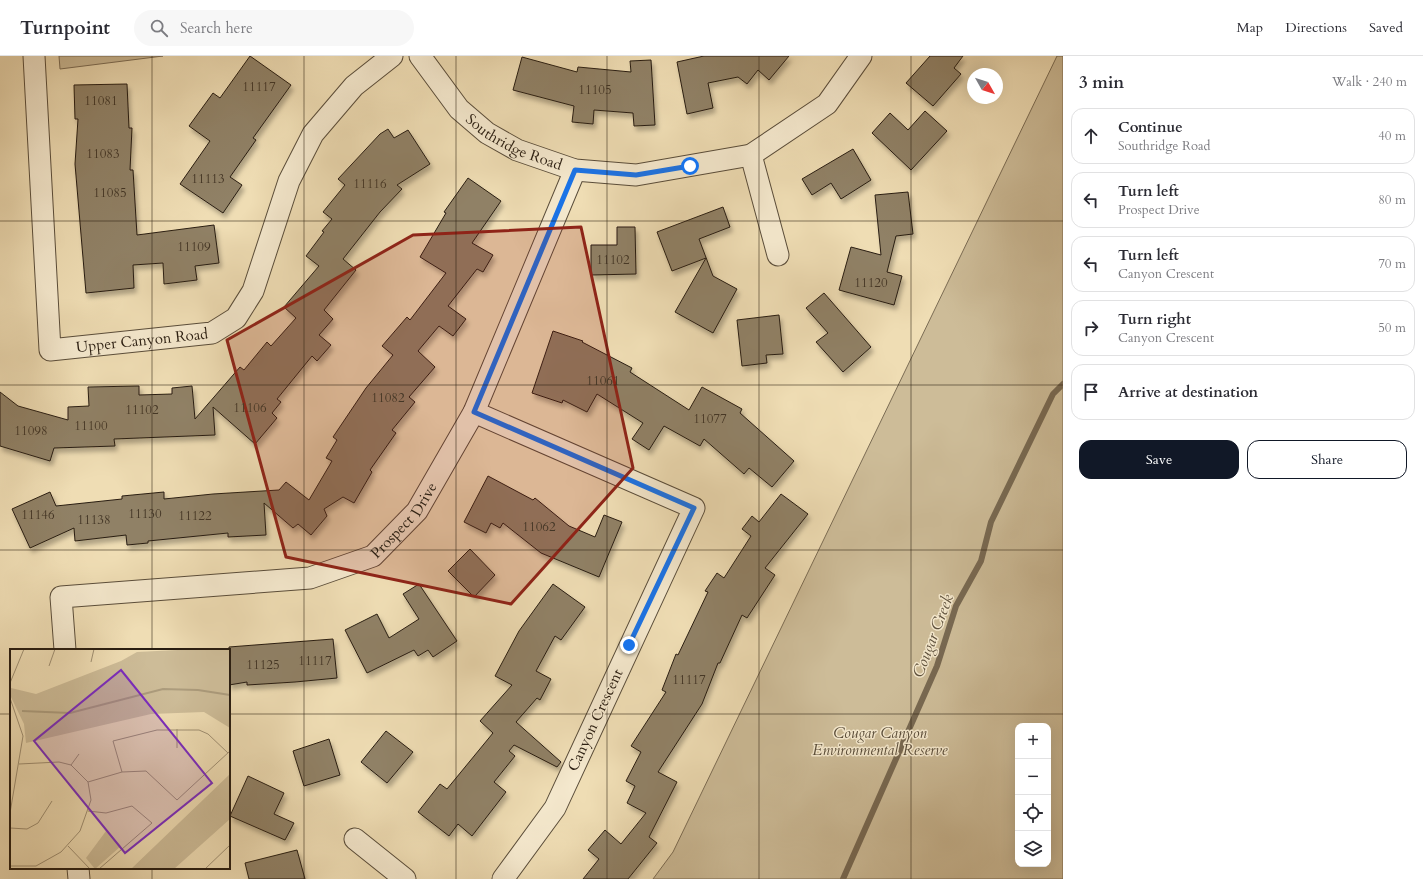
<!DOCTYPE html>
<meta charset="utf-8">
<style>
:root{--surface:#fff;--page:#f7f7f7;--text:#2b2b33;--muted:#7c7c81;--line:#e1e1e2;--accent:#111827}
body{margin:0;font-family:Cardo,serif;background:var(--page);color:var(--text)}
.controls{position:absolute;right:12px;bottom:12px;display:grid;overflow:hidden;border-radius:8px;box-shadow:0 4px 16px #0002}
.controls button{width:36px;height:36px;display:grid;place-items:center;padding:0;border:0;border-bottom:1px solid var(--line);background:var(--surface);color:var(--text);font:20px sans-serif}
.compass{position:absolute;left:967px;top:12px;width:36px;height:36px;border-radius:50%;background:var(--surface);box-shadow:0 4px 16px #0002;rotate:129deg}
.stop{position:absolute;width:12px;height:12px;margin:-9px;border:3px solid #1a73e8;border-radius:50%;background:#fff}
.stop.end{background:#1a73e8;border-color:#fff;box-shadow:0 1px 4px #0008}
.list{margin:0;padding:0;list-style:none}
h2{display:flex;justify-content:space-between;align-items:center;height:52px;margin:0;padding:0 16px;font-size:17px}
h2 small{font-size:13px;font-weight:400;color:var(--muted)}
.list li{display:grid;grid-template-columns:26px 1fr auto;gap:12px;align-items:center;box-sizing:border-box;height:56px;margin:0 8px 8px;padding:0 8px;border:1px solid var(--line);border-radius:12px}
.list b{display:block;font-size:15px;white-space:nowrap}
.list p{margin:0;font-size:13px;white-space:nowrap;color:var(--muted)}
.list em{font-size:13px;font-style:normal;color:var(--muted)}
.actions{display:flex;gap:8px;padding:12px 16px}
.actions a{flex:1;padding:9px 0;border:1px solid var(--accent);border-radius:12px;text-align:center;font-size:14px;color:var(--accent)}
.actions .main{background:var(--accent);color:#fff}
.icon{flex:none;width:22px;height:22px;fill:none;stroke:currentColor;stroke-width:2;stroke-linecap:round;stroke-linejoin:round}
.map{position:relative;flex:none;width:1063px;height:823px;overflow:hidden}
header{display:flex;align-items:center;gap:24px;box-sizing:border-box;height:56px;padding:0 20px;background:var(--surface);border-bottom:1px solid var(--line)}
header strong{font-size:19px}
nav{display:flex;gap:22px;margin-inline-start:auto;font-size:14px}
.search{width:280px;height:36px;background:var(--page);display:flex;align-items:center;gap:10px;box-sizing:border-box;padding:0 14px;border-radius:22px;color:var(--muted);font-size:15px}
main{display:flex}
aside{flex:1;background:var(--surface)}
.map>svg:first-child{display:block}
.green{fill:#cdbc98;stroke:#7b6c54;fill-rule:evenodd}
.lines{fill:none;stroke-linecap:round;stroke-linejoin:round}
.stream{stroke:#786952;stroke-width:6}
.building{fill:#908166;stroke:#291d11;filter:url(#shadow)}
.minor-casing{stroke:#5a4d3a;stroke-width:23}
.minor{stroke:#f5e9ce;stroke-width:21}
.route{stroke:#1a73e8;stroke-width:5}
.marked{fill:#8f2418;fill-opacity:0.2;stroke:#8f2418;stroke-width:3;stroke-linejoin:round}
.grid{fill:none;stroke:#291d11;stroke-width:1;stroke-opacity:0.55}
.labels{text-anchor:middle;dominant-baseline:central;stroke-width:3;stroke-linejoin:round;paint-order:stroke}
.number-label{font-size:13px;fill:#433626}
.street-label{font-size:15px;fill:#291d11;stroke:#f5e9ce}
.park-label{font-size:15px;font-style:italic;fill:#5a4d3a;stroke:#f5e9ce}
.water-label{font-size:16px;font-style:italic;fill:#5d503c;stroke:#f5e9ce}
.inset-river{fill:none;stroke:#ac9c7d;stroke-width:2}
.inset-road{fill:none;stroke:#a09073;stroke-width:1}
.view{fill:#7b2cbf;fill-opacity:0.15;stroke:#7b2cbf;stroke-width:2}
.inset-edge{fill:none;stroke:#291d11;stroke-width:2}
</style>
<header>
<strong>Turnpoint</strong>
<div class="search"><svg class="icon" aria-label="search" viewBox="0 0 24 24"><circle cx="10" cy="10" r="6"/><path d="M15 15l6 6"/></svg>Search here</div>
<nav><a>Map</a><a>Directions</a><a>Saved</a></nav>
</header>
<main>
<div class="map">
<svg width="1063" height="823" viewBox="0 0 1063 823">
<defs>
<filter id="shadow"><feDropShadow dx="2.5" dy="4.5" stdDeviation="2" flood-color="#0004"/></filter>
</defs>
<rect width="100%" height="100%" fill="#efddb4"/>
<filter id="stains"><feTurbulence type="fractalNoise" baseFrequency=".005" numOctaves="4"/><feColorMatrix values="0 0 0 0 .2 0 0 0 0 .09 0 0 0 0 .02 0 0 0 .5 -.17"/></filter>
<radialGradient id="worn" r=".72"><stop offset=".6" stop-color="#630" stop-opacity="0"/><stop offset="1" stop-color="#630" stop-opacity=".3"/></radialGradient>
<g class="green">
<polygon points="59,0 163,0 60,13"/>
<path d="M 1057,0 L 1063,0 L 1063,823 L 653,823 L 673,796 ZM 1018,670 L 1048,670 L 1048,808 L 1018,808 Z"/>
</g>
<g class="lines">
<polyline class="stream" points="843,823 937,610 956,550 981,505 991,466 1053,338 1063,328"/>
</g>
<g class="building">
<polygon points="250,0 291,29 253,82 256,84 230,121 242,129 223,157 180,128 210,85 189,70 213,37 220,42"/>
<polygon points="704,0 789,0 769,24 758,14 747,28 738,21 708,27 713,52 687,58 677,6"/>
<polygon points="930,0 963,0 954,12 961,18 933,50 906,27"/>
<polygon points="522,1 577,16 578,11 631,16 630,5 651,4 655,69 634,70 633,57 594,54 593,68 572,66 574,50 513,34"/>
<polygon points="127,28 129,72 132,72 130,114 133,114 137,179 214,169 219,207 195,210 197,224 164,228 163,207 133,209 134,232 86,237 75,108 78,63 75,63 74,29"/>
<polygon points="925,55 947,75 911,114 872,77 890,57 908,74"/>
<polygon points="388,73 394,82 408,74 430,108 397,129 402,133 380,156 343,203 356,214 324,254 333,263 319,279 331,289 317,305 312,300 277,343 281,346 272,357 277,362 255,388 213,351 215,379 114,383 115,390 54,392 50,405 0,390 0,336 18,350 68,364 68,351 89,350 88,331 139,330 139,339 172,338 172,332 192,330 195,363 240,311 244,314 267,286 271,290 296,262 284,251 319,210 306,200 324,176 322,175 332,163 323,156 345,129 338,123 380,78"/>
<polygon points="853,93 871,124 841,143 831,127 812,139 802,123"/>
<polygon points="468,122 501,145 472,187 493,199 483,216 477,213 448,250 466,263 453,280 439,270 418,295 435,311 409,341 415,346 392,374 396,377 370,414 372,416 354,447 343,441 324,453 327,460 311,479 298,468 293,472 264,447 266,479 228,481 228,477 148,485 148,487 127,489 126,479 75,485 74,472 30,492 12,453 50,436 56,450 122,443 122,440 164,436 164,443 213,438 279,434 286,426 309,444 332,405 326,402 337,384 333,381 366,332 393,299 382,290 407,261 410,264 446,217 420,201 446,157 444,156"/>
<polygon points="908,136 913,178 896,180 887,216 902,220 894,249 839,234 851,191 881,199 875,139"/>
<polygon points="723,151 730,171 699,183 713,220 737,233 713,277 675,256 706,202 672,215 657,176"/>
<polygon points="617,171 635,171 636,218 591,219 591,189 617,189"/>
<polygon points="824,237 871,291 843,316 816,286 828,277 806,252"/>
<polygon points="779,259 783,298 766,299 767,307 742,310 737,264"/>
<polygon points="553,275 583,285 582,286 632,312 630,316 689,354 702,331 742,353 740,357 794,405 772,431 749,412 744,418 704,383 700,390 664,370 649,394 632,383 643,367 597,338 587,356 563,344 562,347 532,337"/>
<polygon points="488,420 533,444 535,442 569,470 595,481 604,459 622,466 599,521 541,497 503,467 500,472 491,467 486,477 464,466"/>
<polygon points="781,438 808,458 765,512 775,519 747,562 742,559 720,607 718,607 702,648 658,716 677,726 649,781 657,787 628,823 583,823 599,803 588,794 605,774 621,788 646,757 627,747 635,730 626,725 641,696 631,690 666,636 662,634 676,598 678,599 708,536 705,535 717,517 724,522 751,480 742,473 752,460 759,466"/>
<polygon points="470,493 495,519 474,541 448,515"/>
<polygon points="419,528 457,585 433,601 428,594 418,600 414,594 367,617 345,574 377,558 389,582 419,563 403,538"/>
<polygon points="553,528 585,551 561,584 555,580 536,615 551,623 540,644 537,642 516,666 561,706 557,711 514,689 509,695 515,700 494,726 506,736 472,780 458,768 449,780 418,756 440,728 447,733 493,677 480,665 512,629 495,620 519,575"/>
<polygon points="333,583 337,622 295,626 247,629 247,626 229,629 229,591"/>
<polygon points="386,675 413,696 387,727 361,706"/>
<polygon points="329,683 340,719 304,730 293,695"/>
<polygon points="248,720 284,737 274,758 294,767 285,784 230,760"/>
<polygon points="297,794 305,823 249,823 245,807"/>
</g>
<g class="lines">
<defs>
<g id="minor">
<path id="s1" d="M 34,0 L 50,294 L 212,277 L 236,262 L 253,235 L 289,125 L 313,78 L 354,30 L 392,0"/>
<path id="s2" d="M 420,0 L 459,53 L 487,77 L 517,94 L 575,114 L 636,119 L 751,99 L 827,48 L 861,0"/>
<polyline points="751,99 778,199"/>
<polyline points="474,356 694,452 555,752 503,823"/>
<path id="s3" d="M 65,594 L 61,541 L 310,522 L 373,500 L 417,455 L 474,356 L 575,114"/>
<polyline points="355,783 405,823"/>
<polyline points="78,812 79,823"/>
</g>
</defs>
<use href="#minor" class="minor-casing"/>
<use href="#minor" class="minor"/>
</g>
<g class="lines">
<polyline class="route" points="629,589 694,452 474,356 575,114 636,119 690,110"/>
</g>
<path class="marked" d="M 581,171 L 633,412 L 511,548 L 286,501 L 227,284 L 413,179 Z"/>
<path class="grid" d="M 152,0 L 152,594M 304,0 L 304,823M 456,0 L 456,823M 607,0 L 607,823M 759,0 L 759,823M 911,0 L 911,823M 0,165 L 1063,165M 0,329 L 1063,329M 0,494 L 1063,494M 0,658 L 11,658M 229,658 L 1063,658M 152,812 L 152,823"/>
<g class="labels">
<g class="number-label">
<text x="259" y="31">11117</text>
<text x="595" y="34">11105</text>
<text x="101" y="45">11081</text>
<text x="103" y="98">11083</text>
<text x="208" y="123">11113</text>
<text x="370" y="128">11116</text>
<text x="110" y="137">11085</text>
<text x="194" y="191">11109</text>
<text x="613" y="204">11102</text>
<text x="871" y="227">11120</text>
<text x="603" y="325">11061</text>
<text x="388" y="342">11082</text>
<text x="250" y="352">11106</text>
<text x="142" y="354">11102</text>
<text x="710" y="363">11077</text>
<text x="91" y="370">11100</text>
<text x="31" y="375">11098</text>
<text x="145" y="458">11130</text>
<text x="38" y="459">11146</text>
<text x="195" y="460">11122</text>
<text x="94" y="464">11138</text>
<text x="539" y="471">11062</text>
<text x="315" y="605">11117</text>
<text x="263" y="609">11125</text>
<text x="689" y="624">11117</text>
</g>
<g class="street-label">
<text stroke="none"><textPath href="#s2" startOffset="131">Southridge Road</textPath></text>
<text stroke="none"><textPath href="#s1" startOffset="387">Upper Canyon Road</textPath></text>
<text stroke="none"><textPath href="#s3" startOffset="417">Prospect Drive</textPath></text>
<text transform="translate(595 664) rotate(-65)">Canyon Crescent</text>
</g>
<g class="park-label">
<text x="880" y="677">Cougar Canyon<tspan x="880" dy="17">Environmental Reserve</tspan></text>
</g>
<g class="water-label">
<text transform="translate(933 580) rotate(-69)">Cougar Creek</text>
</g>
</g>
<g transform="translate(10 593)">
<rect width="220" height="220" fill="#efddb4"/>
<path d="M 187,0 L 220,0 L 220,79 L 194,63 L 141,65 L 16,94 L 14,75 L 0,46 L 1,39 L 26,45 L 111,12 L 127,3 ZM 220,125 L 220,170 L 164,220 L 121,220 ZM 96,182 L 111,197 L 85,220 L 76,209 Z" fill="#cdbc98"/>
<path class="inset-river" d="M 12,62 L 60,64 L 153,40 L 188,41 L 220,46"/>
<path class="inset-road" d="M 81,13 L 84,0M 39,17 L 45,0M 0,34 L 14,0M 0,49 L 13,87 L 0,164M 167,99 L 167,80M 61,116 L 69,105M 112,123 L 103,92 L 147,81 L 189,81 L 198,85 L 218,104M 78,133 L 112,123 L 136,122 L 167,151 L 220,102M 78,162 L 96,164 L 122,157 L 142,174 L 89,220M 0,179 L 17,180 L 28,174 L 42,152M 58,197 L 80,220M 0,217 L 26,217 L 51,203 L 70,182 L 81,151 L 78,133 L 61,116 L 49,113 L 9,115M 195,220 L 220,196"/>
<path class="view" d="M 111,21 L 202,134 L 115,204 L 24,92 Z"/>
<rect width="220" height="220" class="inset-edge"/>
</g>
<rect width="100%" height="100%" filter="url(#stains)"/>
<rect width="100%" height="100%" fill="url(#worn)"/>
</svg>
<div class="controls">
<button>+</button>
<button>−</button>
<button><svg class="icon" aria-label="locate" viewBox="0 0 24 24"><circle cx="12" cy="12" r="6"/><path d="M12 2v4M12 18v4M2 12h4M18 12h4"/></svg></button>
<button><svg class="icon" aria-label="layers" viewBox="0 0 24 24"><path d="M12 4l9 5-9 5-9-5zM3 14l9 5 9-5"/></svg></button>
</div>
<svg class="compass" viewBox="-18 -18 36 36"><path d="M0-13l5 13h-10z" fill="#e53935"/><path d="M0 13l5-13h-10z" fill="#7c7c81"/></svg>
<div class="stop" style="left:690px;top:110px"></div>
<div class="stop end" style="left:629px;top:589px"></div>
</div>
<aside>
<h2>3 min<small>Walk · 240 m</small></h2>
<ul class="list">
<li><svg class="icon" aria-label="ahead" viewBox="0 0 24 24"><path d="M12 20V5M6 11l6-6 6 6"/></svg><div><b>Continue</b><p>Southridge Road</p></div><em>40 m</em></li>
<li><svg class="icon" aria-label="left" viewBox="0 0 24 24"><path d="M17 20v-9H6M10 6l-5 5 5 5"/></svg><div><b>Turn left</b><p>Prospect Drive</p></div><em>80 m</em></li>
<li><svg class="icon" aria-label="left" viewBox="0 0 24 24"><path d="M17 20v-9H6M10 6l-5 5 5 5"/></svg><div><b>Turn left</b><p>Canyon Crescent</p></div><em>70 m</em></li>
<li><svg class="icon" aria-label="right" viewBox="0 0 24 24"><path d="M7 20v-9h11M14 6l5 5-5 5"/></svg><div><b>Turn right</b><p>Canyon Crescent</p></div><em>50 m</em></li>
<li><svg class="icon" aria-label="arrive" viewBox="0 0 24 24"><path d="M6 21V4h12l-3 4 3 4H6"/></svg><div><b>Arrive at destination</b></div></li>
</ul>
<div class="actions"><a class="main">Save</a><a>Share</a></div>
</aside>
</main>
